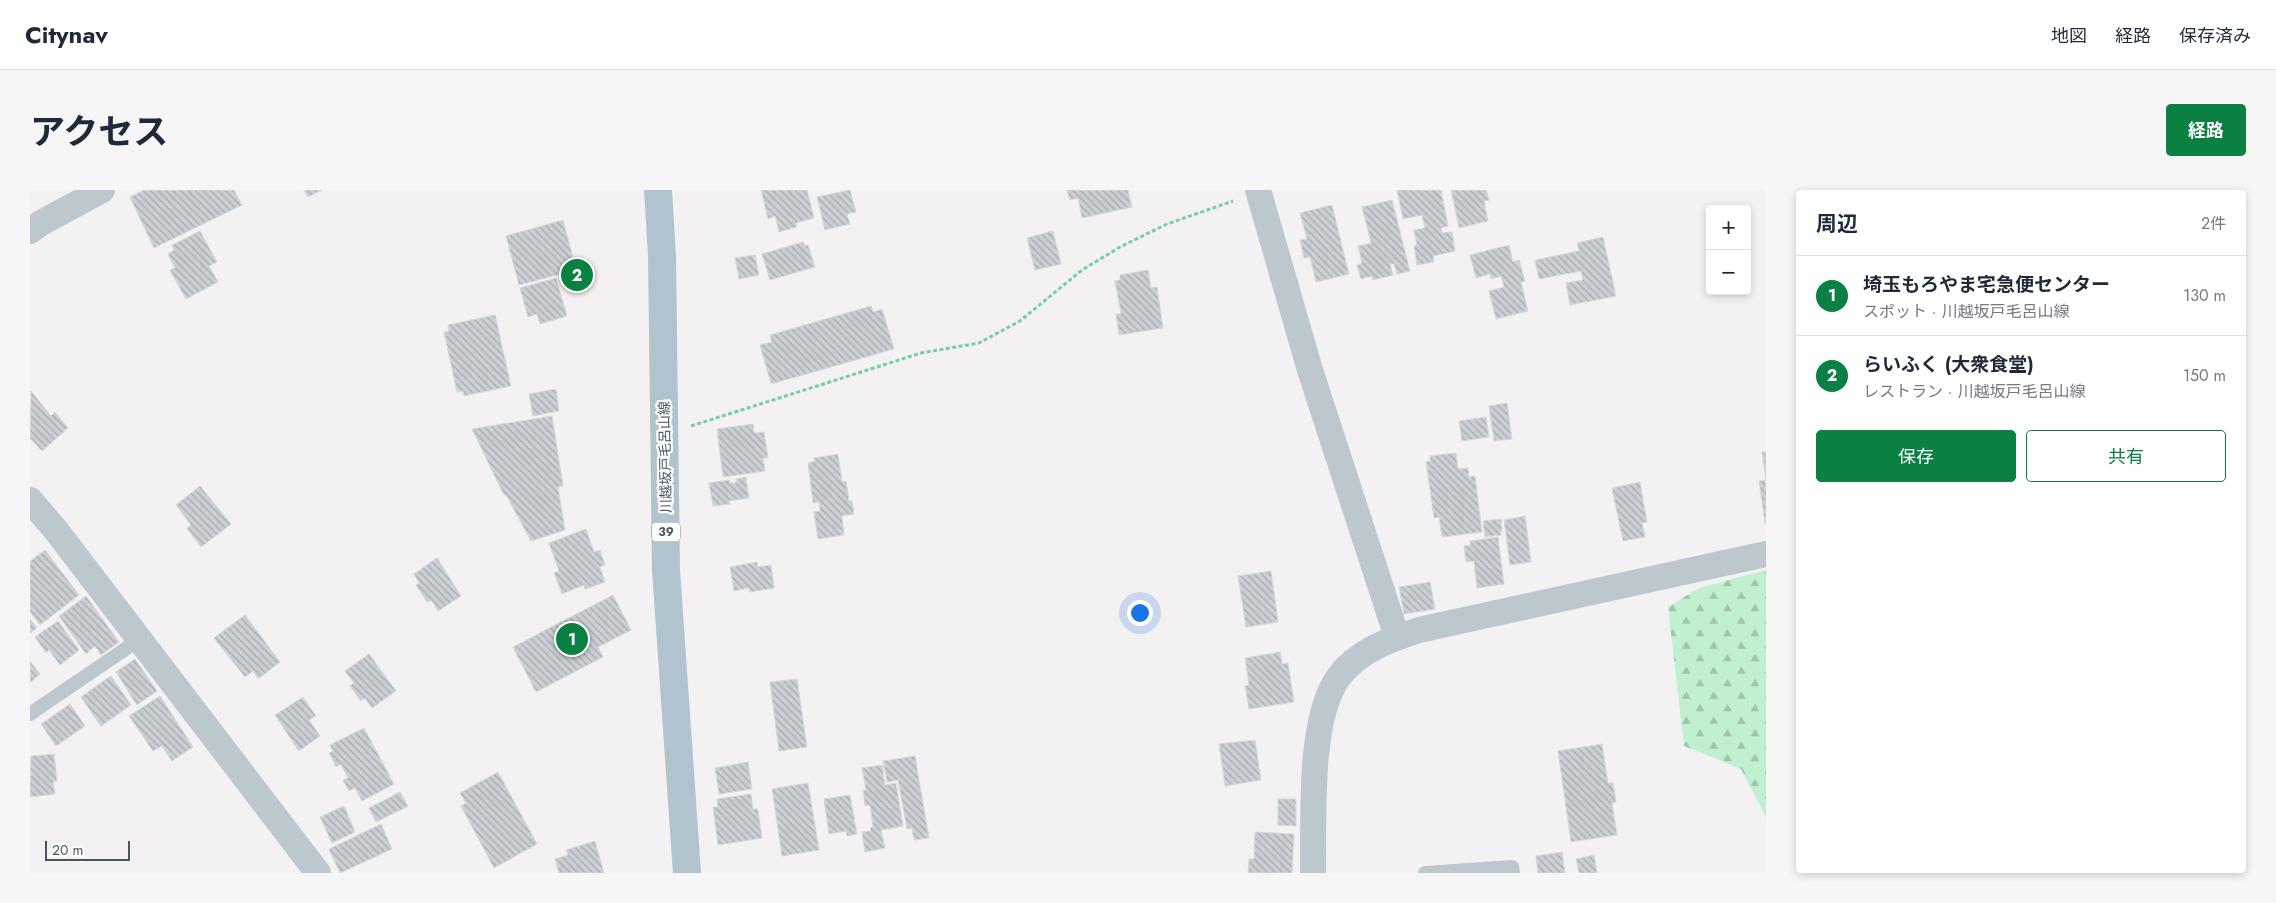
<!DOCTYPE html>
<html lang="ja">
<meta charset="utf-8">
<style>
:root{--surface:#fff;--page:#f6f6f7;--text:#1f2937;--muted:#747a83;--line:#e0e1e3;--accent:#0b8043}
body{margin:0;font-family:Jost,"Noto Sans JP",sans-serif;background:var(--page);color:var(--text)}
.controls{position:absolute;right:15px;top:15px;display:grid;overflow:hidden;border-radius:5px;box-shadow:0 2px 8px #0003}
.controls button{width:45px;height:45px;display:grid;place-items:center;padding:0;border:0;border-bottom:1px solid var(--line);background:var(--surface);color:var(--text);font:25px sans-serif}
.scale{position:absolute;left:15px;bottom:12px;width:85px;box-sizing:border-box;padding-left:5px;border:2px solid #49565f;border-top:0;font-size:14px;line-height:18px;white-space:nowrap;color:#49565f;-webkit-text-stroke:4px #fff;paint-order:stroke}
.you{position:absolute;left:1109px;top:422px;width:18px;height:18px;margin:-12px;border:4px solid #fff;border-radius:50%;background:#1a73e8;box-shadow:0 0 0 8px #1a73e833}
.badge{display:grid;place-items:center;width:32px;height:32px;border-radius:50%;background:var(--accent);color:#fff;font-size:16px;font-weight:700}
.pin{position:absolute;translate:-50% -50%;border:2px solid #fff;box-shadow:0 1px 5px #0006}
.list{margin:0;padding:0;list-style:none}
h2{display:flex;justify-content:space-between;align-items:center;height:65px;margin:0;padding:0 20px;font-size:21px}
h2 small{font-size:16px;font-weight:400;color:var(--muted)}
.list li{display:grid;grid-template-columns:32px 1fr auto;gap:15px;align-items:center;box-sizing:border-box;height:80px;padding:0 20px;border-top:1px solid var(--line)}
.list b{display:block;font-size:19px;white-space:nowrap}
.list p{margin:0;font-size:16px;white-space:nowrap;color:var(--muted)}
.list em{font-size:16px;font-style:normal;color:var(--muted)}
.actions{display:flex;gap:10px;padding:15px 20px}
.actions a{flex:1;padding:11px 0;border:1px solid var(--accent);border-radius:5px;text-align:center;font-size:18px;color:var(--accent)}
.actions .main{background:var(--accent);color:#fff}
.map{position:relative;flex:none;width:1736px;height:683px;overflow:hidden;border-radius:5px}
header{display:flex;align-items:center;gap:30px;box-sizing:border-box;height:70px;padding:0 25px;background:var(--surface);border-bottom:1px solid var(--line)}
header strong{font-size:24px}
nav{display:flex;gap:28px;margin-inline-start:auto;font-size:18px}
.intro{display:flex;align-items:center;justify-content:space-between;box-sizing:border-box;height:120px;padding:0 30px}
h1{margin:0;font-size:35px}
.button{padding:12px 22px;border-radius:5px;background:var(--accent);color:#fff;font-size:18px;font-weight:700}
main{display:flex;gap:30px;padding:0 30px}
aside{flex:1;background:var(--surface);border-radius:5px;box-shadow:0 2px 8px #0003}
.map>svg:first-child{display:block}
.forest{fill:url(#forest-firs)}
.building{fill:url(#building-back-hatch);stroke:#d6d8dd}
.lines{fill:none;stroke-linecap:round;stroke-linejoin:round}
.path{stroke:#79ce9e;stroke-width:3;stroke-dasharray:4 2.5;stroke-linecap:butt}
.service{stroke:#bdc7ce;stroke-width:14}
.minor{stroke:#bdc7ce;stroke-width:26}
.primary{stroke:#b2c3d0;stroke-width:28}
.labels{text-anchor:middle;dominant-baseline:central;stroke-width:4.5;stroke-linejoin:round;paint-order:stroke}
.shield{fill:#fff;stroke:#80898f;stroke-width:1}
.shield-label{font-size:12px;font-weight:bold;fill:#49565f}
.street-label{font-size:14px;fill:#49565f;stroke:#fff}
</style>
<header>
<strong>Citynav</strong>
<nav><a>地図</a><a>経路</a><a>保存済み</a></nav>
</header>
<div class="intro"><h1>アクセス</h1><a class="button">経路</a></div>
<main>
<div class="map">
<svg width="1736" height="683" viewBox="0 0 1736 683">
<defs>
<pattern id="forest-firs" width="22" height="20" patternUnits="userSpaceOnUse" patternTransform="scale(1.25)"><rect width="22" height="20" fill="#c1f0d0"/><path d="M5 1l3.5 6h-7zM16 11l3.5 6h-7z" fill="#9fc5ac"/></pattern>
<pattern id="building-back-hatch" width="6" height="6" patternUnits="userSpaceOnUse" patternTransform="scale(1.25)"><rect width="6" height="6" fill="#cbcfd4"/><path d="M-1 5l2 2M0 0l6 6M5-1l2 2" fill="none" stroke="#a7abaf"/></pattern>
</defs>
<rect width="100%" height="100%" fill="#f4f1f2"/>
<polygon class="forest" points="1736,380 1736,627 1711,579 1654,556 1638,417 1669,398"/>
<g class="building">
<polygon points="114,0 204,0 212,15 124,58 100,7"/>
<polygon points="274,0 292,0 278,7"/>
<polygon points="731,0 777,0 784,28 766,33 767,37 749,42 745,26 738,29"/>
<polygon points="820,0 826,22 817,24 820,34 795,40 787,7"/>
<polygon points="1037,0 1098,0 1102,17 1052,28 1048,8 1040,10"/>
<polygon points="1367,0 1411,0 1418,36 1411,38 1412,43 1422,42 1425,61 1403,66 1404,72 1387,75 1384,56 1387,55 1384,40 1395,38 1392,25 1373,29"/>
<polygon points="1421,0 1456,0 1459,10 1454,11 1458,31 1429,38"/>
<polygon points="1362,10 1380,81 1367,84 1364,74 1360,74 1363,85 1343,90 1342,86 1331,89 1327,75 1332,73 1328,56 1341,53 1332,17"/>
<polygon points="1302,15 1319,84 1286,92 1280,67 1274,68 1270,50 1277,49 1270,23"/>
<polygon points="533,30 544,71 533,74 535,83 489,95 476,46"/>
<polygon points="170,41 187,72 179,76 188,92 156,109 140,80 145,78 138,64 144,60 142,55"/>
<polygon points="1023,41 1031,74 1005,80 997,48"/>
<polygon points="1573,47 1586,106 1540,115 1536,93 1553,90 1551,81 1509,89 1505,70 1549,61 1547,53"/>
<polygon points="773,52 775,56 778,55 785,77 740,90 732,64"/>
<polygon points="1479,55 1483,72 1489,70 1495,91 1491,92 1498,121 1466,129 1459,101 1474,97 1471,86 1461,89 1460,84 1446,88 1440,65"/>
<polygon points="725,65 729,85 709,89 705,68"/>
<polygon points="1118,80 1121,98 1127,97 1133,138 1089,145 1086,124 1091,124 1085,91 1090,90 1090,85"/>
<polygon points="526,88 537,126 510,134 507,124 498,127 490,98"/>
<polygon points="841,116 843,122 852,119 864,159 741,194 730,155 742,152 740,145"/>
<polygon points="465,125 481,196 434,206 433,201 427,202 414,142 419,141 418,135"/>
<polygon points="526,199 529,221 503,226 499,204"/>
<polygon points="1,201 21,226 25,222 38,238 12,261 1,249 0,250"/>
<polygon points="1477,213 1482,249 1464,251 1459,216"/>
<polygon points="522,226 533,296 528,297 535,340 501,351 476,305 474,305 442,239"/>
<polygon points="1456,227 1459,247 1432,251 1429,231"/>
<polygon points="723,234 724,243 734,242 738,268 733,268 735,281 693,287 687,239"/>
<polygon points="1732,262 1736,262 1736,290"/>
<polygon points="1426,263 1428,279 1438,278 1439,287 1445,286 1452,342 1412,347 1409,327 1404,328 1396,272 1400,271 1400,266"/>
<polygon points="808,264 812,292 816,291 819,311 822,311 824,324 812,326 814,345 788,349 784,322 790,321 789,312 783,313 778,273 785,271 784,268"/>
<polygon points="716,287 719,308 699,311 700,314 683,316 679,293 699,290 700,293 706,293 706,289"/>
<polygon points="1736,290 1736,333 1735,333 1729,291"/>
<polygon points="1610,292 1617,332 1612,333 1615,347 1593,351 1582,298"/>
<polygon points="170,296 201,334 171,357 157,338 161,335 146,315"/>
<polygon points="1495,326 1501,372 1480,375 1474,330"/>
<polygon points="1471,329 1472,341 1470,341 1471,345 1455,347 1453,331"/>
<polygon points="556,339 564,362 570,360 575,375 570,377 575,392 555,399 554,395 532,404 524,383 529,381 519,353"/>
<polygon points="1468,347 1474,394 1447,398 1444,371 1436,372 1434,356 1441,355 1440,351"/>
<polygon points="15,360 49,405 10,435 0,422 0,371"/>
<polygon points="407,368 431,406 408,421 401,410 397,412 386,395 389,393 384,384"/>
<polygon points="727,372 728,377 741,375 744,398 720,402 719,398 704,401 700,377"/>
<polygon points="1241,381 1248,432 1216,437 1208,386"/>
<polygon points="1400,392 1405,419 1374,424 1369,397"/>
<polygon points="583,405 601,440 568,457 573,467 506,502 483,457"/>
<polygon points="56,406 89,452 71,465 65,456 56,464 29,426"/>
<polygon points="215,425 250,472 228,489 223,481 215,487 184,448"/>
<polygon points="0,429 7,438 0,443"/>
<polygon points="28,431 49,460 30,475 19,460 16,463 5,447"/>
<polygon points="1250,462 1252,474 1258,473 1264,512 1219,519 1215,496 1219,495 1215,468"/>
<polygon points="339,464 366,501 342,518 335,508 331,511 320,496 324,493 315,481"/>
<polygon points="105,469 127,501 107,515 86,482"/>
<polygon points="0,471 10,484 0,493"/>
<polygon points="81,486 101,515 71,536 51,507"/>
<polygon points="767,489 777,557 749,561 740,492"/>
<polygon points="130,506 163,557 142,571 132,556 123,561 99,526"/>
<polygon points="273,507 286,526 279,530 290,546 269,561 245,525"/>
<polygon points="40,514 55,536 26,556 11,534"/>
<polygon points="334,538 364,594 332,611 325,598 319,601 313,590 318,588 311,574 306,577 299,563 303,561 300,555"/>
<polygon points="1225,550 1231,590 1195,596 1189,554"/>
<polygon points="1572,554 1578,593 1583,593 1586,612 1582,613 1587,645 1541,652 1528,561"/>
<polygon points="24,564 27,591 23,592 25,604 0,607 1,566"/>
<polygon points="885,566 899,648 884,650 882,638 877,639 868,590 857,592 853,571"/>
<polygon points="718,572 722,599 689,604 685,578"/>
<polygon points="852,575 855,595 866,593 873,636 851,640 855,658 835,662 832,642 841,641 840,638 843,637 840,615 835,616 833,600 836,600 832,578"/>
<polygon points="468,582 507,654 464,678 431,616 436,613 430,603"/>
<polygon points="778,593 789,660 752,666 742,599"/>
<polygon points="370,602 378,616 346,632 339,618"/>
<polygon points="721,604 723,619 728,619 732,648 688,655 683,617 688,617 687,609"/>
<polygon points="820,605 827,644 817,646 816,641 799,644 794,609"/>
<polygon points="1248,609 1266,609 1266,636 1248,635"/>
<polygon points="314,616 325,642 302,653 290,627"/>
<polygon points="351,634 362,659 310,683 299,659"/>
<polygon points="1225,642 1264,644 1262,683 1218,683 1219,669 1224,669"/>
<polygon points="565,651 574,683 529,683 525,669 538,665 536,660"/>
<polygon points="1532,662 1535,683 1508,683 1506,666"/>
<polygon points="1564,665 1567,683 1549,683 1546,669"/>
</g>
<g class="lines">
<polyline class="path" points="661,236 891,163 949,153 990,131 1052,80 1090,57 1137,34 1203,11"/>
<g class="service">
<polyline points="0,524 110,449"/>
<polyline points="1395,683 1482,677 1483,683"/>
</g>
<g class="minor">
<polyline points="1228,0 1280,180 1367,447"/>
<polyline points="0,41 11,33 72,0"/>
<polyline points="0,310 25,339 288,683"/>
<path d="M 1283,683 C 1284,631 1278,530 1308,488 C 1327,461 1359,450 1389,440 L 1736,364"/>
</g>
<polyline class="primary" points="628,0 632,66 636,380 657,683"/>
</g>
<g class="labels">
<rect class="shield" x="622" y="332.5" width="28" height="19" rx="4"/>
<g class="shield-label">
<text x="636" y="342">39</text>
</g>
<g class="street-label">
<text transform="translate(635 267) rotate(-91)">川越坂戸毛呂山線</text>
</g>
</g>
</svg>
<div class="controls">
<button>+</button>
<button>−</button>
</div>
<div class="scale">20 m</div>
<div class="you"></div>
<div class="pin badge" style="left:542px;top:449px">1</div>
<div class="pin badge" style="left:547px;top:85px">2</div>
</div>
<aside>
<h2>周辺<small>2件</small></h2>
<ul class="list">
<li><span class="badge">1</span><div><b>埼玉もろやま宅急便センター</b><p>スポット · 川越坂戸毛呂山線</p></div><em>130 m</em></li>
<li><span class="badge">2</span><div><b>らいふく (大衆食堂)</b><p>レストラン · 川越坂戸毛呂山線</p></div><em>150 m</em></li>
</ul>
<div class="actions"><a class="main">保存</a><a>共有</a></div>
</aside>
</main>
